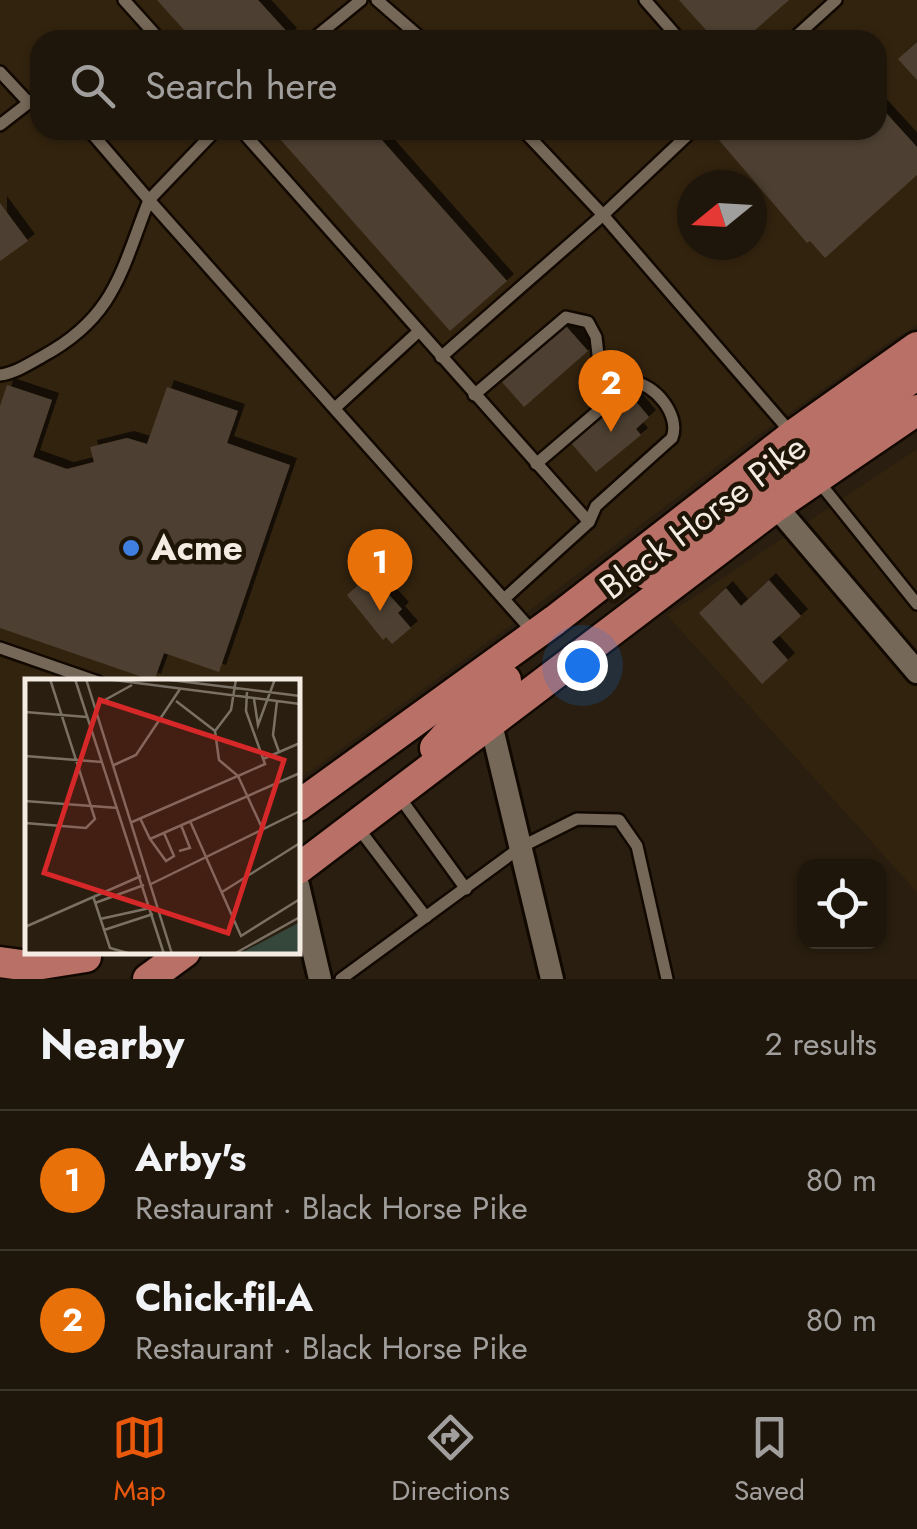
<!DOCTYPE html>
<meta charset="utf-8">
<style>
:root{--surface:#1f160b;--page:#271f14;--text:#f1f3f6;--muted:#a19f9d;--line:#3c352c;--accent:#ea580c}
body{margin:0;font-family:Jost,sans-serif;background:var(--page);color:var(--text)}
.controls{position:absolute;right:30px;bottom:30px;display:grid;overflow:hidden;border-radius:20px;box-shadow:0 2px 8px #0004}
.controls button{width:90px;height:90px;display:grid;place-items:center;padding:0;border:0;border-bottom:2px solid var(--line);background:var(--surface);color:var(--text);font:50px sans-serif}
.compass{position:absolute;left:677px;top:170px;width:90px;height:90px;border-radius:50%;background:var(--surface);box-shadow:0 2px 8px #0004;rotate:252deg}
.you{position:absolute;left:582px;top:665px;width:35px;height:35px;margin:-25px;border:8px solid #fff;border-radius:50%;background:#1a73e8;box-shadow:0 0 0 15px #1a73e833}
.badge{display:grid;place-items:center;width:65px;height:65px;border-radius:50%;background:var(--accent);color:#fff;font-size:32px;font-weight:700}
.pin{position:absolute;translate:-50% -82px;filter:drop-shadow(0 2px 5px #0008)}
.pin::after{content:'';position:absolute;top:52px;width:35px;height:30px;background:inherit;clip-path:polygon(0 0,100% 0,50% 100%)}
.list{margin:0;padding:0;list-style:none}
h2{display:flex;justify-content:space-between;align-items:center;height:130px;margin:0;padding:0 40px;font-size:42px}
h2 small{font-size:32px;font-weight:400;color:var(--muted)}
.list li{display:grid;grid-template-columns:65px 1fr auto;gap:30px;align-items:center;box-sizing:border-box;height:140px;padding:0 40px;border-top:2px solid var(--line)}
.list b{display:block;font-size:38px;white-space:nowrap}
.list p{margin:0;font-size:32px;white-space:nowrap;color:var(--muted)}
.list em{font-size:32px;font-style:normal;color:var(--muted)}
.icon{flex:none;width:55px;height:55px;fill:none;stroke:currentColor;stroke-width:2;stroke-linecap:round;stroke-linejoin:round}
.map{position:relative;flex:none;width:917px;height:979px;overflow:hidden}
.search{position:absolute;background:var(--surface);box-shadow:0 2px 8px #0004;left:30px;right:30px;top:30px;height:110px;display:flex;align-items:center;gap:25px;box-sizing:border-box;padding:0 35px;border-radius:30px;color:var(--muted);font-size:38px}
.sheet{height:410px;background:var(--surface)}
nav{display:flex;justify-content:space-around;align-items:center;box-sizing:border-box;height:140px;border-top:2px solid var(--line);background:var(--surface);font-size:28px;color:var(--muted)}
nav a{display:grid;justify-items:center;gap:5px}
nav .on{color:var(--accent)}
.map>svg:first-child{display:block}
.built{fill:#32230e;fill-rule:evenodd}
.building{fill:#4d4031;filter:url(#shadow)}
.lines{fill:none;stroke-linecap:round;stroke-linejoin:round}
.service-casing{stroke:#110800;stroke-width:16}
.minor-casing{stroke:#110800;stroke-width:28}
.primary-casing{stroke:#110800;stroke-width:35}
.service{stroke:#766858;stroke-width:11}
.minor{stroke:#766858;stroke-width:22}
.primary{stroke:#b97066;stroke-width:30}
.shop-dot{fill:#3f7fe0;stroke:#1f1506;stroke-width:4}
.labels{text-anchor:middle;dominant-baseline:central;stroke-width:9;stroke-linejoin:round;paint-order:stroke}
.street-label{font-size:35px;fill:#f4ece3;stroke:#1f1506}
.poi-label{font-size:35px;font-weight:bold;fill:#f4ece3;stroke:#1f1506;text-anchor:start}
.inset-road{fill:none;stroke:#7a7064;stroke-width:2.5}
.view{fill:#d62828;fill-opacity:0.15;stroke:#d62828;stroke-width:5}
.inset-edge{fill:none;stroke:#f4ece3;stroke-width:5}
</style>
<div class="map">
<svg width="917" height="979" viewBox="0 0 917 979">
<defs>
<filter id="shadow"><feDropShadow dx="7" dy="-7" stdDeviation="0" flood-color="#0009"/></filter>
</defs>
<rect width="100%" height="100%" fill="#291e0f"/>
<g class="built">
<path d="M 0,0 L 917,0 L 917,325 L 889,342 L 750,441 L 511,625 L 298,780 L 298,682 L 28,682 L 28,952 L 0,947 ZM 40,40 L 877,40 L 877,130 L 40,130 ZM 692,185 L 752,185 L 752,245 L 692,245 Z"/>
<polygon points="917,449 917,892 667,615"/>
</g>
<g class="building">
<polygon points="157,0 258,0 290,35 284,40 193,40"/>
<polygon points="679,0 789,0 744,40 715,40"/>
<polygon points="917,42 917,80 898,59"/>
<polygon points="877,103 917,147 917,175 825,258 810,241 807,243 713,133 716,130 877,130"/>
<polygon points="272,130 373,130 507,281 450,331"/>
<polygon points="0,203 28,241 0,261"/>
<polygon points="566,326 588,351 524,407 502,382"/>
<polygon points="7,385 52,400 33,457 67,469 94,462 90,447 127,438 147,444 167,387 238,411 227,443 290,465 219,672 164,653 154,681 0,628 0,406"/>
<polygon points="629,393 649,417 636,429 641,435 596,472 571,443"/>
<polygon points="370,574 402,609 398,613 411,628 392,644 386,637 383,640 347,595"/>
<polygon points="769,580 801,616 772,642 788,660 762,684 699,613 726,588 741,606"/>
</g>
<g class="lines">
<defs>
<g id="service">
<polyline points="124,0 160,40"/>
<polyline points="377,0 423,40"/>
<polyline points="645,0 680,40"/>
<polyline points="312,40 361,0"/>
<polyline points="792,40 836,0"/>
<polyline points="0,72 29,103"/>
<polyline points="0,125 40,94"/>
<polyline points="89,130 149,200 216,130"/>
<polyline points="241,130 589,522 504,599"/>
<polyline points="523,130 603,215 793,435"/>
<polyline points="441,357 603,215 693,130"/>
<path d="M 0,375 C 15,373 29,364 43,356 C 115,317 121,271 149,200 L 533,632"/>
<polyline points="474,395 566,317 588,322 596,337 599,363"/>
<polyline points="335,408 418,332"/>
<path d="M 536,464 L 632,382 C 654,383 681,415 672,438 L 596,506 L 589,522"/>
<polyline points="819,482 917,604"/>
<polyline points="0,648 98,682"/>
<polyline points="398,795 466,889"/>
<polyline points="356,825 426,917"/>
<polyline points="341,979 521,847 577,819 619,820 637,846 667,979"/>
</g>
<g id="minor">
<polyline points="768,497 917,672"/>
<polyline points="491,724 552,979"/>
<polyline points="298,885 320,979"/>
</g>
<g id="primary">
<path d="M 783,488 C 800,450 882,401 917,374"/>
<polyline points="647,574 761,489 782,469 789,447"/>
<polyline points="435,748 478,701 506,680"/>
<polyline points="298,806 555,620 793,435 917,347"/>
<polyline points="298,869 775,507 917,410"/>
<polyline points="0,962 29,966 86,957"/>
<polyline points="148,979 185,952"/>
</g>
</defs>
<use href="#service" class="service-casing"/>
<use href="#minor" class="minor-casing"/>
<use href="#primary" class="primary-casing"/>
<use href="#service" class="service"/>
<use href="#minor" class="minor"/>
<use href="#primary" class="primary"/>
</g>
<circle class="shop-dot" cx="131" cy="548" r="10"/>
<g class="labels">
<g class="street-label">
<text transform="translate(703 517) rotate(-37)">Black Horse Pike</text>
</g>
<g class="poi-label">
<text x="151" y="548">Acme</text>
</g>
</g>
<g transform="translate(25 679)">
<rect width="275" height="275" fill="#291e0f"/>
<path d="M 275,243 L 275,275 L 214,275 Z" fill="#34473a"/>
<path class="inset-road" d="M 50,0 L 139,275M 61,0 L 147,275M 81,0 L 275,25M 137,0 L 275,17M 222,13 L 221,32 L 240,85 L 213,97 L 238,151M 229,20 L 233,46 L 250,0M 78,22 L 107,6M 252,22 L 248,56 L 254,73M 0,33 L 62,38M 190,52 L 206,31 L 211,0M 0,77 L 77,83M 238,80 L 275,64M 89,86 L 111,76 L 155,10M 0,122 L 93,129M 115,139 L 125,160 L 275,94M 165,142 L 216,257 L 275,220M 107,143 L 213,97 L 194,81 L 190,52 L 151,22M 0,144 L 61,149 L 70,140 L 25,0M 125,160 L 141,182 L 149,177 L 139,154M 154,172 L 165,169 L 156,146M 124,206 L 275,132M 197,213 L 275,164M 68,217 L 85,269 L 106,275M 70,224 L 119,206M 75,240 L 125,229M 0,248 L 116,197M 79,251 L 128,235M 209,275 L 275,238"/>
<path class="view" d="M 75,21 L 259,81 L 203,254 L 19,194 Z"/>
<rect width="275" height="275" class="inset-edge"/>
</g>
</svg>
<div class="controls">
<button><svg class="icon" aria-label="locate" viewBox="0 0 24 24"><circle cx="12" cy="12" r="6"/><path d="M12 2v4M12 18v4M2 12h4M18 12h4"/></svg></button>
</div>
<svg class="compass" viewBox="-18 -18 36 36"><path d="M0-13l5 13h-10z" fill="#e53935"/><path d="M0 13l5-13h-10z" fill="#a19f9d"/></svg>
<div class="you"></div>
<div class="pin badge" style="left:380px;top:611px;background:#e8710a">1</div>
<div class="pin badge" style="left:611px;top:432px;background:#e8710a">2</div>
<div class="search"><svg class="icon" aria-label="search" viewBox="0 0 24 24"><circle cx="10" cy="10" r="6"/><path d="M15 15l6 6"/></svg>Search here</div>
</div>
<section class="sheet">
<h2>Nearby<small>2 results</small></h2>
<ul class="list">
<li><span class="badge" style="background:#e8710a">1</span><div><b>Arby's</b><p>Restaurant · Black Horse Pike</p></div><em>80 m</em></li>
<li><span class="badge" style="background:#e8710a">2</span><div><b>Chick-fil-A</b><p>Restaurant · Black Horse Pike</p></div><em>80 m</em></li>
</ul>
</section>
<nav>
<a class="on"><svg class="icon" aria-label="map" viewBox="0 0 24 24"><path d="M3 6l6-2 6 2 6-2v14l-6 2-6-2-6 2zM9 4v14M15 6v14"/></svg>Map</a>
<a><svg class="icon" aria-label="directions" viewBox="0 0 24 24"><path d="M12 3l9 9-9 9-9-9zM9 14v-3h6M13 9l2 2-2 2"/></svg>Directions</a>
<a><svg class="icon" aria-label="saved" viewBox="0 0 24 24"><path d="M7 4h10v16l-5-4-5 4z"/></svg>Saved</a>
</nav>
